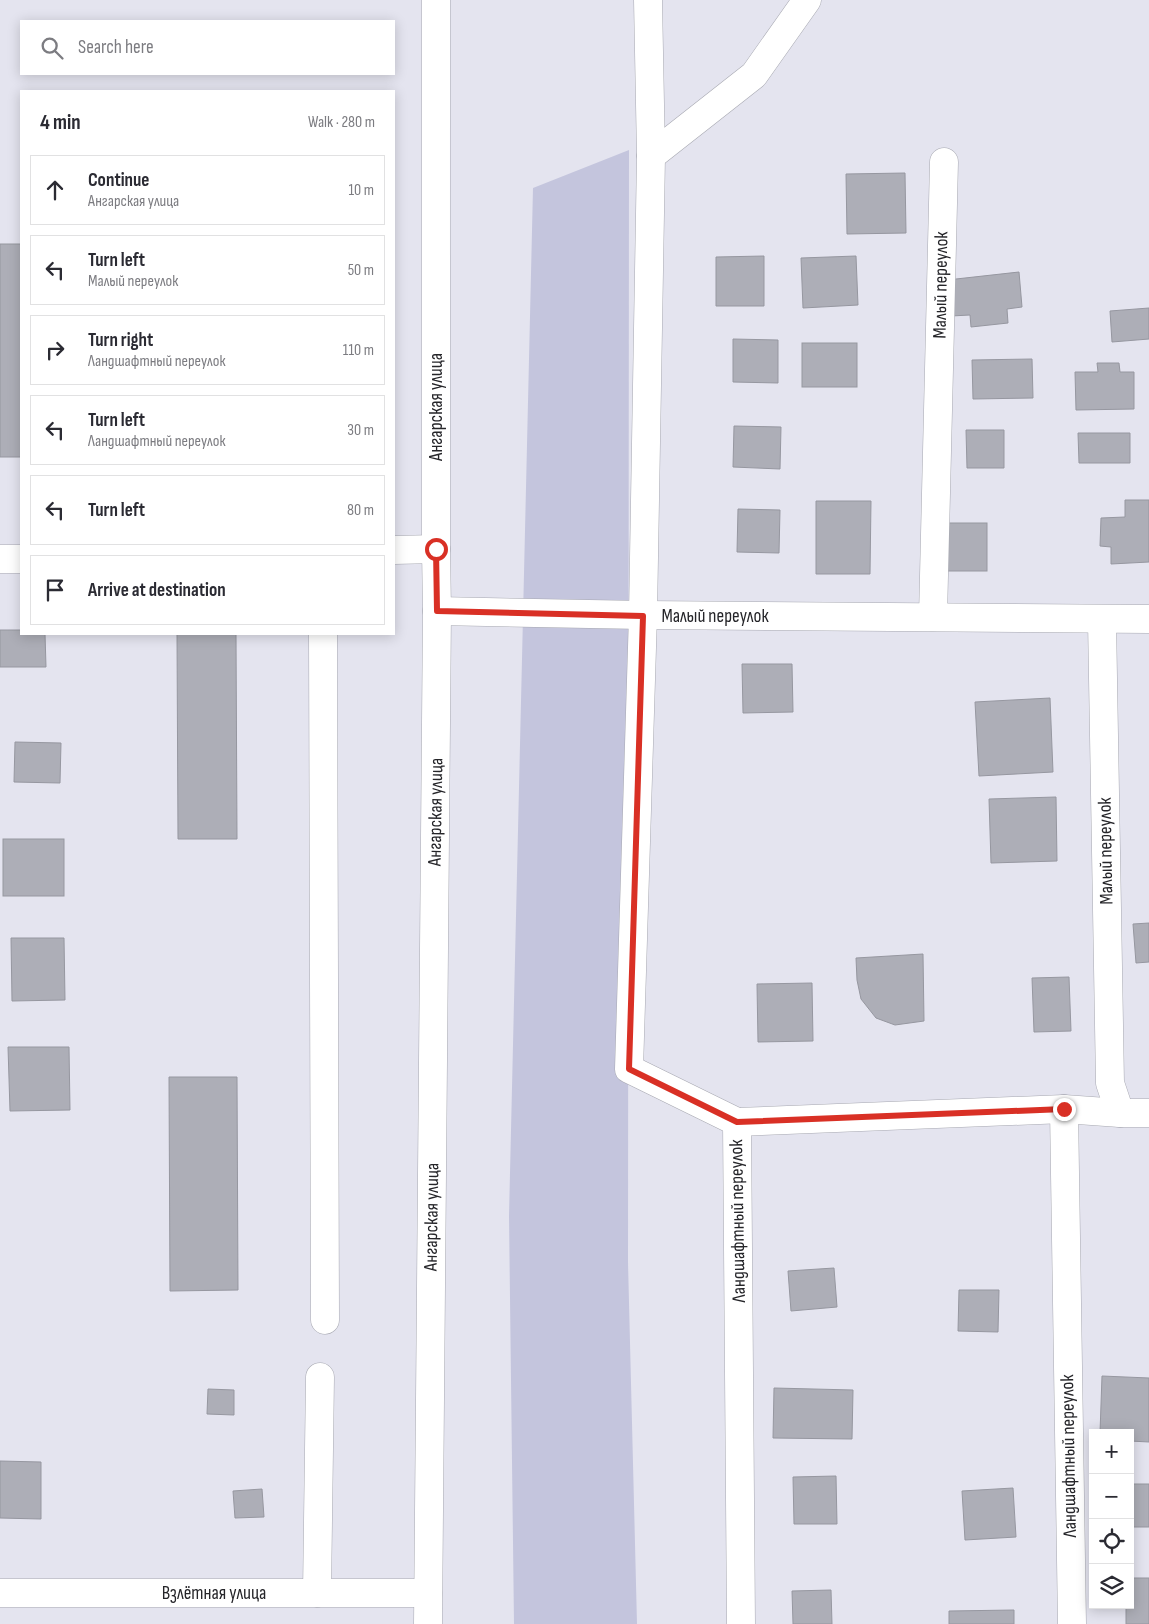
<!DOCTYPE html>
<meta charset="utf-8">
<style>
:root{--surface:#fff;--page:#f2f2f3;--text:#2b2b33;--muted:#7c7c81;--line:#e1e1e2}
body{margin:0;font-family:"Sofia Sans Condensed",sans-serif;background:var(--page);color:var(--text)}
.controls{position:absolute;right:15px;bottom:15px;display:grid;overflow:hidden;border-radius:0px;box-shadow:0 2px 12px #0003}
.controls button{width:45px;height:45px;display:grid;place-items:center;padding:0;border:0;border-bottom:1px solid var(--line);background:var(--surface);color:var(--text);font:25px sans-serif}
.stop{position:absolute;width:15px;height:15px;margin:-11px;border:4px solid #d93025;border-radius:50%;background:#fff}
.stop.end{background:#d93025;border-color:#fff;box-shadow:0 1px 5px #0008}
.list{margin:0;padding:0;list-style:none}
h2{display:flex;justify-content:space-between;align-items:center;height:65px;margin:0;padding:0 20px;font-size:21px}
h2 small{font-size:16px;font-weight:400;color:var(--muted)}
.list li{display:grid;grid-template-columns:32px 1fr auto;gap:15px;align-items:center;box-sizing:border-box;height:70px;margin:0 10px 10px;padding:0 10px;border:1px solid var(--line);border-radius:0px}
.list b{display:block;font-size:19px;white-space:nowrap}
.list p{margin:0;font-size:16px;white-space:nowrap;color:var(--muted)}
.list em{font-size:16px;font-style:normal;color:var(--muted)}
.icon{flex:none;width:28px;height:28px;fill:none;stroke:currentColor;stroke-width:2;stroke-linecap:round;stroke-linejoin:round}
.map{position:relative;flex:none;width:1149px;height:1624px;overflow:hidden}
.search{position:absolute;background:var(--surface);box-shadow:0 2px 12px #0003;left:20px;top:20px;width:375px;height:55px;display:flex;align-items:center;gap:12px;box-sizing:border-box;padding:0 18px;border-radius:0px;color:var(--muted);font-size:19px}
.panel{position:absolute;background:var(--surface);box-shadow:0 2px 12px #0003;left:20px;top:90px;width:375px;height:545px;border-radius:0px}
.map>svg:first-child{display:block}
.green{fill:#c4c5dd}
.building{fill:#adaeb7;stroke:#9697a0}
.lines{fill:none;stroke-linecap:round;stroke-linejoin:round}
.minor-casing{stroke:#a7a8b1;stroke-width:29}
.minor{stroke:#fff;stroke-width:28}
.route{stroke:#d93025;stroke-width:6}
.labels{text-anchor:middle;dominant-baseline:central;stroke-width:4;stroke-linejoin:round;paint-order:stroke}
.street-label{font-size:19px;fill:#252529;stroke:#fff}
</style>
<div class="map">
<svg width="1149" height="1624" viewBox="0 0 1149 1624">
<rect width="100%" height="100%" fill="#e4e4ef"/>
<polygon class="green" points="629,150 628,1262 637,1624 514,1624 509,1216 533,188"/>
<g class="building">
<polygon points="905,173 906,233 847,234 846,174"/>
<rect x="0" y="244" width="21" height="213"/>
<polygon points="764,256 764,306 716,306 716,257"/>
<polygon points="856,256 858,305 803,308 801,258"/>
<polygon points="1019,272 1022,307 1007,309 1008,323 971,327 970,315 951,316 947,280"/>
<polygon points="1149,308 1149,339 1112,342 1110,311"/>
<polygon points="733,339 778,340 778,383 733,382"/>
<rect x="802" y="343" width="55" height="44"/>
<polygon points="1032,359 1033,398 973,399 972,360"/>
<polygon points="1097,363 1119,363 1120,372 1134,372 1134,409 1076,410 1075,372 1098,372"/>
<polygon points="734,426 781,427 780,469 733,467"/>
<polygon points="966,430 1004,430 1004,468 967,468"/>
<polygon points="1078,433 1130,433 1130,463 1079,463"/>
<polygon points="1125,500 1149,500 1149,562 1111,564 1111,547 1100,546 1101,518 1125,517"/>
<polygon points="816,501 871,501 870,574 816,574"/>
<polygon points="738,509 780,510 779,553 737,552"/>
<rect x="944" y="523" width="43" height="48"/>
<polygon points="0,630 21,630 21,634 45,634 46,667 0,667"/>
<polygon points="177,634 236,634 237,839 178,839"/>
<polygon points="742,664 792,664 793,712 743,713"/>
<polygon points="1050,698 1053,772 979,776 975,702"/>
<polygon points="15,742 61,743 60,783 14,782"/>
<polygon points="1056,797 1057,861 991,863 989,799"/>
<rect x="3" y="839" width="61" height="57"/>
<polygon points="1149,923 1149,962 1136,963 1133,924"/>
<polygon points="11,938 64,938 65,1000 12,1001"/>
<polygon points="923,954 924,1021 895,1025 876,1018 861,999 857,980 856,958"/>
<polygon points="1069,977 1071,1031 1034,1032 1032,978"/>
<polygon points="812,983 813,1041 758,1042 757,984"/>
<polygon points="8,1047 69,1047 70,1110 10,1111"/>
<polygon points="169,1077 237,1077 238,1290 170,1291"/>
<polygon points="834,1268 837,1307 791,1311 788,1271"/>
<polygon points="959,1290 999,1290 998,1332 958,1331"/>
<polygon points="1102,1376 1149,1378 1149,1442 1130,1441 1130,1433 1100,1433"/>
<polygon points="774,1388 853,1390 852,1439 773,1438"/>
<polygon points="208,1389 234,1390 234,1415 207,1414"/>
<polygon points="0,1461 41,1462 41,1519 0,1518"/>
<polygon points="836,1476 837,1524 794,1524 793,1477"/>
<rect x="1130" y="1484" width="19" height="43"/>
<polygon points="1013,1488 1016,1537 965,1540 962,1491"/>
<polygon points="262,1489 264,1517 235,1518 233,1491"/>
<polygon points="1130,1578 1149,1578 1149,1624 1126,1624 1126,1605 1130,1605"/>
<polygon points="831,1590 832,1624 793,1624 792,1591"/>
<polygon points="1014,1610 1014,1624 949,1624 949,1611"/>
</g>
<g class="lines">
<defs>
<g id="minor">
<polyline points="648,0 651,156 643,615 629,1069 737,1122 741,1624"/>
<polyline points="651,156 754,75 807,0"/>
<polyline points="394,550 436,549"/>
<polyline points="0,559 21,559"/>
<polyline points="437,611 643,615 1149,619"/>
<polyline points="933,617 944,162"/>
<polyline points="1102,620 1110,1083 1120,1113 1149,1113"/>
<polyline points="323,634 325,1320"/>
<polyline points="1064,1109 1072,1624"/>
<polyline points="737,1122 1064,1109 1120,1113"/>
<polyline points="0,1593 428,1593"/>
<polyline points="317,1593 320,1377"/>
<polyline points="428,1624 437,611 436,549 436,0"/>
</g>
</defs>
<use href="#minor" class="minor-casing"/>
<use href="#minor" class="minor"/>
</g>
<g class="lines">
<polyline class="route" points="436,549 437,611 643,616 629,1069 737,1122 1064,1109"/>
</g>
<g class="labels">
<g class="street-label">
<text transform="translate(941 285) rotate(-89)">Малый переулок</text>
<text transform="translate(436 407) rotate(-90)">Ангарская улица</text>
<text x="715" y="616">Малый переулок</text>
<text transform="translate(436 812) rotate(-89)">Ангарская улица</text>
<text transform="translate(1106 851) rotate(-91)">Малый переулок</text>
<text transform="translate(432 1217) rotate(-89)">Ангарская улица</text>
<text transform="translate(738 1221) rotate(-91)">Ландшафтный переулок</text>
<text transform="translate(1069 1456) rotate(-91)">Ландшафтный переулок</text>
<text x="214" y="1593">Взлётная улица</text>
</g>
</g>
</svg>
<div class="controls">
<button>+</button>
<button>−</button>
<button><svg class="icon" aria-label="locate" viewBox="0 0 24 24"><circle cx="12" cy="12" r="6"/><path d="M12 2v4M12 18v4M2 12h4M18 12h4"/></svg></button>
<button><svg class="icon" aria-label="layers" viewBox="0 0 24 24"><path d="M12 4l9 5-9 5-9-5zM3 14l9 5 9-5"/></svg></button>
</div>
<div class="stop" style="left:436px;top:549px"></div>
<div class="stop end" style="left:1064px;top:1109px"></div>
<div class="search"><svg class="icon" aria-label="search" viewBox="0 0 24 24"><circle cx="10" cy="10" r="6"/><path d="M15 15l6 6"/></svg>Search here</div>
<section class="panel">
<h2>4 min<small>Walk · 280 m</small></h2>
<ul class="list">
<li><svg class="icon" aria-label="ahead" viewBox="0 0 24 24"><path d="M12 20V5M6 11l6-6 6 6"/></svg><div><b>Continue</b><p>Ангарская улица</p></div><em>10 m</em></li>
<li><svg class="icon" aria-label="left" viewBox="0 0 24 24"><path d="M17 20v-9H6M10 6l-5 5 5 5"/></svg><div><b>Turn left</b><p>Малый переулок</p></div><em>50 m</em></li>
<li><svg class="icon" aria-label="right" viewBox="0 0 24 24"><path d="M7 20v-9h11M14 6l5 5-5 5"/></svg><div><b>Turn right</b><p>Ландшафтный переулок</p></div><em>110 m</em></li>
<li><svg class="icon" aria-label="left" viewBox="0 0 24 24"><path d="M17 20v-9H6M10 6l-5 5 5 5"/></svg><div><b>Turn left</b><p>Ландшафтный переулок</p></div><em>30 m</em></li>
<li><svg class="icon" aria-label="left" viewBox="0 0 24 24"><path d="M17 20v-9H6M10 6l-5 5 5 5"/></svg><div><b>Turn left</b></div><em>80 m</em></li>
<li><svg class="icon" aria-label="arrive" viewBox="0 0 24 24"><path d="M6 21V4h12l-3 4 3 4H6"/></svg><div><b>Arrive at destination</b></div></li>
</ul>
</section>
</div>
